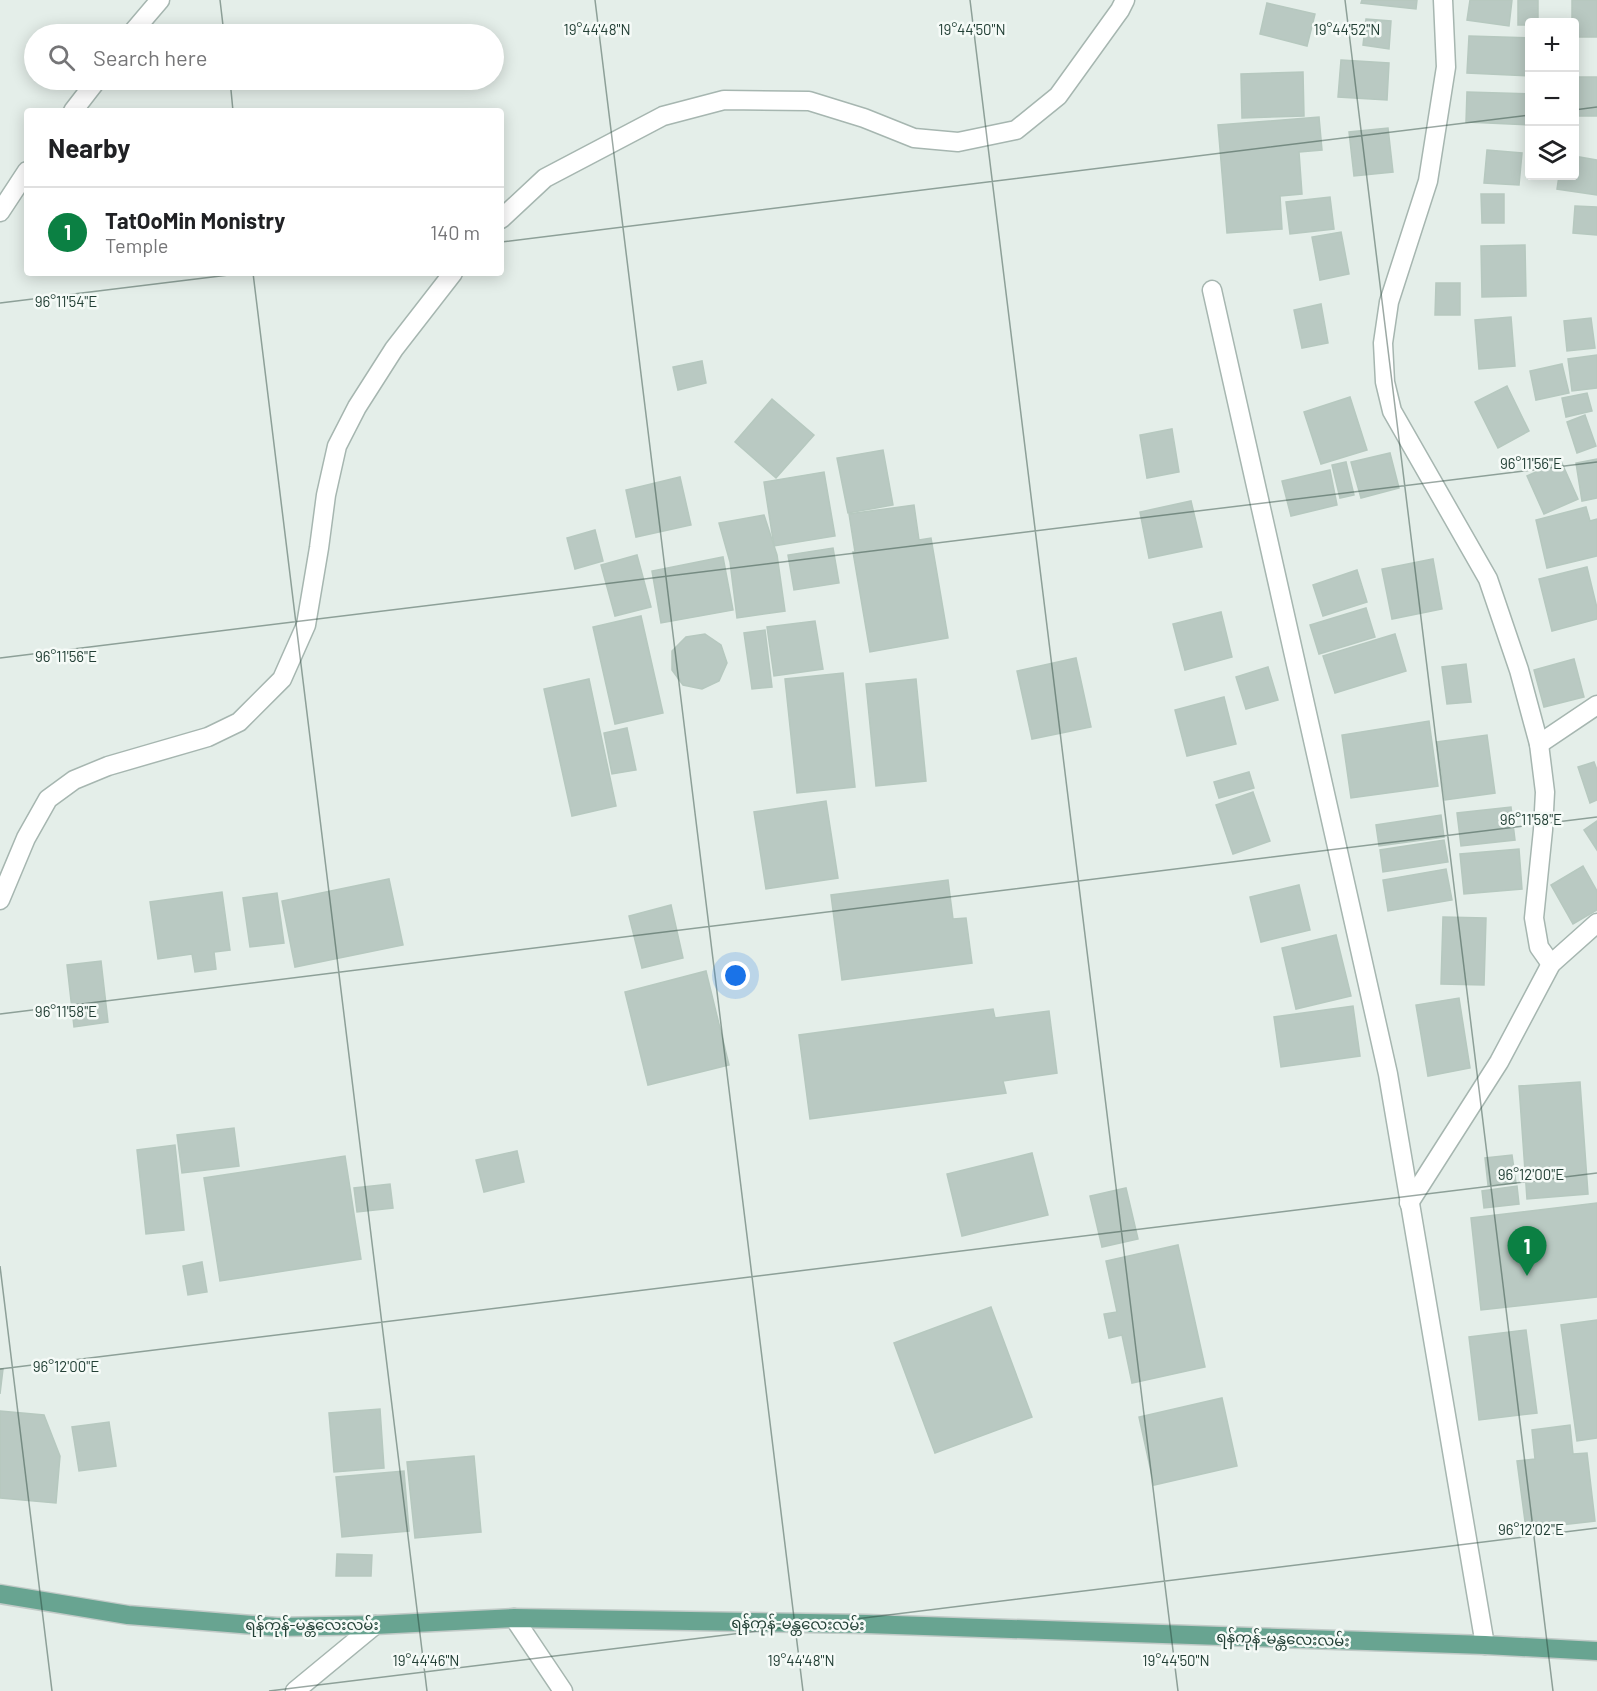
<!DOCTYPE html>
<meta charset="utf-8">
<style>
:root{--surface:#fff;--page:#f6f6f6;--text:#202124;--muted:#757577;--line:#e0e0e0;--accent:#0b8043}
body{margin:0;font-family:Barlow,"Noto Sans Myanmar",sans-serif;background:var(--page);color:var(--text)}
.controls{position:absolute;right:18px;top:18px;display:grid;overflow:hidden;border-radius:6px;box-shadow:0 3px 15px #0003}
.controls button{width:54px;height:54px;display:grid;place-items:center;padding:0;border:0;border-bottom:2px solid var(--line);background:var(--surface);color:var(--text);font:30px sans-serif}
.you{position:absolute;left:736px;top:976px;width:21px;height:21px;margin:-15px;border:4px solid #fff;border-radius:50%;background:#1a73e8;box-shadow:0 0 0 9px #1a73e833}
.badge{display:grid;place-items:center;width:39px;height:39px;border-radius:50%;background:var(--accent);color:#fff;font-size:20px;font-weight:700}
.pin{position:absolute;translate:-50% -50px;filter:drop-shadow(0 2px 3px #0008)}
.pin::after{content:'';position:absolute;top:32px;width:21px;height:18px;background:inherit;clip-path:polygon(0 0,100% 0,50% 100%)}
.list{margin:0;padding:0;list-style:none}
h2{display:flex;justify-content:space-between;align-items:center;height:78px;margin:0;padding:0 24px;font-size:26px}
h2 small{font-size:20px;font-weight:400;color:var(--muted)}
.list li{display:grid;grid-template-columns:39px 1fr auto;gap:18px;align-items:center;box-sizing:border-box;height:90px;padding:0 24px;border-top:2px solid var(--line)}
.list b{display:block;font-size:22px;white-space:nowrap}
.list p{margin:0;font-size:20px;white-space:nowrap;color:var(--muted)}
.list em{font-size:20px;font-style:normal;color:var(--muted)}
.icon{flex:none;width:33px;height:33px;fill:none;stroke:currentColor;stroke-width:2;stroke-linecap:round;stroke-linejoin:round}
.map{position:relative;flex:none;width:1597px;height:1691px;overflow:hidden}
.search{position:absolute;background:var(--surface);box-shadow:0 3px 15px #0003;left:24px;top:24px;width:480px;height:66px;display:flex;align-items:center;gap:15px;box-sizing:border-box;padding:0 21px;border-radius:33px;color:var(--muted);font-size:22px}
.panel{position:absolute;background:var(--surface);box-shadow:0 3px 15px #0003;left:24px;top:108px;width:480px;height:168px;border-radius:6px}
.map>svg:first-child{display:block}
.building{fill:#b9c9c2;stroke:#b6c8bf;stroke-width:1.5}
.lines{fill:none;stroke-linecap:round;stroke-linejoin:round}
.minor-casing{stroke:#a6b6b0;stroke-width:21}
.primary-casing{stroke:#c1cac7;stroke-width:21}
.minor{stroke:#fff;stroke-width:18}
.primary{stroke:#68a491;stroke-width:18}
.ticks{fill:none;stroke:#234036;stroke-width:1.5;stroke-opacity:0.45}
.labels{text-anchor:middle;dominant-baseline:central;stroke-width:5;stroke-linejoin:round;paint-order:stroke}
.street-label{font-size:15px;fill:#234036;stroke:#f5faf7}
.ticks-label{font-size:15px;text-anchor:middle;fill:#234036;stroke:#f5faf7;stroke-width:5;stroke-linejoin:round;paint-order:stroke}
</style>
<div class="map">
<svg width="1597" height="1691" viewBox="0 0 1597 1691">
<rect width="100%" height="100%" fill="#e4eee9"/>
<g class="building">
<polygon points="1362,0 1417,0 1416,9 1361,3"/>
<polygon points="1470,0 1512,0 1509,26 1467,20"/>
<polygon points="1518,0 1538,0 1538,22 1530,22 1530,25 1518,25"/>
<polygon points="1572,0 1597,0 1597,37 1574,37 1574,22 1572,22"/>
<polygon points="1267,3 1315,14 1307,46 1260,34"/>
<polygon points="1366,19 1391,21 1389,49 1363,45"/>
<polygon points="1469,36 1530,38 1530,76 1467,73"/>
<polygon points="1341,60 1389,63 1387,100 1338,97"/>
<polygon points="1303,72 1304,116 1242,118 1241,74"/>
<rect x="1574" y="77" width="23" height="39"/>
<polygon points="1467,92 1530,94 1530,125 1466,122"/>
<polygon points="1319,117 1322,150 1299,152 1302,194 1280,196 1282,229 1227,233 1218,125"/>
<polygon points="1388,128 1393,172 1354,176 1349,132"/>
<polygon points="1487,150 1522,153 1519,185 1484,183"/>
<polygon points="1574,156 1597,160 1597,195 1557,189 1559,176 1574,176"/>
<polygon points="1481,194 1504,194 1504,223 1482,223"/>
<polygon points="1330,197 1334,229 1290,234 1286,202"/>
<polygon points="1575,206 1597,207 1597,235 1573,233"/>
<polygon points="1341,232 1349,274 1320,280 1312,237"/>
<polygon points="1525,245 1526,296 1482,297 1481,246"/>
<polygon points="1436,283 1460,283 1460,315 1435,315"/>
<polygon points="1321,304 1328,343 1302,348 1294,310"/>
<polygon points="1511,317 1515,366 1479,369 1475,320"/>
<polygon points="1591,318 1595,348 1567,351 1564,321"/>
<polygon points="1597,355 1597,388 1572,391 1568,359"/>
<polygon points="702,361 706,383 678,390 673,367"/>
<polygon points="1562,364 1569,393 1536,400 1530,371"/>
<polygon points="1507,386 1529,431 1498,448 1475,402"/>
<polygon points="1587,393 1592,411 1566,417 1562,398"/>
<polygon points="1350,397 1367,450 1321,464 1304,412"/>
<polygon points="772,399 814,435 776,478 735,442"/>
<polygon points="1585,415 1596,446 1577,453 1567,422"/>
<polygon points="1172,429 1179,472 1147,478 1140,435"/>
<polygon points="883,450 893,505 848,513 837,458"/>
<polygon points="1390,453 1399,488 1361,498 1351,462"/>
<polygon points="1597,459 1597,498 1582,501 1576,463"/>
<polygon points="1561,461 1578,499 1544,514 1527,476"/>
<polygon points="1346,462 1354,495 1340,498 1332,465"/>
<polygon points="1330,470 1337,505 1291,516 1282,481"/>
<polygon points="824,472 835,536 774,546 764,482"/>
<polygon points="680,477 691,525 636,537 626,490"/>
<polygon points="1191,501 1202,547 1149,558 1140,512"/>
<polygon points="914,505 919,540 931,538 948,638 870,652 853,552 855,552 849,514"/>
<polygon points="1586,507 1590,521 1597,519 1597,556 1547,568 1536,520"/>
<polygon points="764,515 777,555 785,611 737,618 730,562 719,523"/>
<polygon points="595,530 603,561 575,569 567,538"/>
<polygon points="833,548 839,583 794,590 788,555"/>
<polygon points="637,555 651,607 615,616 601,565"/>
<polygon points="723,557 733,610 661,623 652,571"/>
<polygon points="1433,559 1442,609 1392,619 1382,569"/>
<polygon points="1587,567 1597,608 1597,619 1552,631 1539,579"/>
<polygon points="1357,570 1367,602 1323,616 1313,585"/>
<polygon points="1366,608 1375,637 1319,654 1310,625"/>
<polygon points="1221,612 1232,657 1185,670 1173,624"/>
<polygon points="641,616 663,713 615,724 593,627"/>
<polygon points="815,621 823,669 774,676 767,627"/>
<polygon points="765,630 772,687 752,689 744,633"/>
<polygon points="705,634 721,645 727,663 719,681 702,689 683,685 672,670 672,651 686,637"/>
<polygon points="1395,634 1406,671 1335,693 1323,656"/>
<polygon points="1076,658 1091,727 1032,739 1017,671"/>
<polygon points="1574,659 1584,697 1544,707 1534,670"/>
<polygon points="1466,664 1471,702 1447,704 1442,667"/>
<polygon points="1268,667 1278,700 1246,709 1236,677"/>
<polygon points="843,673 855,787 797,793 785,679"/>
<polygon points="589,679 616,806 572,816 544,689"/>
<polygon points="916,679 926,781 876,786 866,684"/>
<polygon points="1224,697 1236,744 1187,756 1175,710"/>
<polygon points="1429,721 1438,786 1351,798 1342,735"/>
<polygon points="627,728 636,770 612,774 604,733"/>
<polygon points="1487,735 1495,793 1445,800 1437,742"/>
<polygon points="1594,762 1597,770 1597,800 1590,803 1578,767"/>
<polygon points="1249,772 1254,788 1219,798 1214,782"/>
<polygon points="1253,792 1270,841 1233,854 1216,805"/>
<polygon points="826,801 838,878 766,889 754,812"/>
<polygon points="1511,807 1515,840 1461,846 1457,813"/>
<polygon points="1441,815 1444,837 1379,846 1376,825"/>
<polygon points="1597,821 1597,850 1584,830"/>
<polygon points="1444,840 1448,862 1383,872 1380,850"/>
<polygon points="1519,849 1522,889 1464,894 1460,854"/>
<polygon points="1583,866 1597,891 1597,910 1573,924 1551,885"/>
<polygon points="1446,869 1452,900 1388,911 1383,880"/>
<polygon points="389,879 403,945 295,967 282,901"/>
<polygon points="948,880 953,919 966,918 972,963 842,980 831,895"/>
<polygon points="1299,885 1310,930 1261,942 1250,897"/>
<polygon points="222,892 230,950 214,952 216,969 195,972 192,954 158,959 150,902"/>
<polygon points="277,893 284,943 250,947 243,898"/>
<polygon points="671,905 683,958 642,968 629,916"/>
<polygon points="1443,917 1486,918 1484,985 1441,984"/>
<polygon points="1336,935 1351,996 1296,1009 1282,948"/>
<polygon points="101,961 108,1022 74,1027 67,965"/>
<polygon points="706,971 729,1065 648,1085 625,992"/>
<polygon points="1459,998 1470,1068 1428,1076 1416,1005"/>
<polygon points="1353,1006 1360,1056 1281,1067 1274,1017"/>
<polygon points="993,1009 995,1018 1049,1011 1057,1073 1003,1081 1006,1093 810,1119 799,1035"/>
<polygon points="1580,1082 1588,1194 1527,1199 1519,1086"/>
<polygon points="234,1128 239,1166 182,1173 177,1135"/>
<polygon points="175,1145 184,1230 146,1234 137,1150"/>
<polygon points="517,1151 524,1182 484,1192 476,1160"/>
<polygon points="1032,1153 1048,1215 962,1236 947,1174"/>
<polygon points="1512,1155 1516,1183 1488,1185 1485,1158"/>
<polygon points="345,1156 361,1259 220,1281 204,1178"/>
<polygon points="390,1184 393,1208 357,1212 354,1188"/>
<polygon points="1517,1186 1519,1204 1484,1208 1482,1191"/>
<polygon points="1126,1188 1138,1239 1102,1247 1090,1196"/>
<polygon points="1597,1203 1597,1297 1481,1310 1471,1218"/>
<polygon points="1178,1245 1205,1367 1132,1383 1122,1335 1109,1338 1104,1314 1117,1312 1106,1261"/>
<polygon points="202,1262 207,1292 188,1295 183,1266"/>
<polygon points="991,1307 1032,1417 935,1453 894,1343"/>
<polygon points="1597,1320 1597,1438 1577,1441 1561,1325"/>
<polygon points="1526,1330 1537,1413 1479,1420 1469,1337"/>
<polygon points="0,1369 3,1369 0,1394"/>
<polygon points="1222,1398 1237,1466 1154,1485 1139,1417"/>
<polygon points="380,1409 384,1468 334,1472 329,1413"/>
<polygon points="0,1411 44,1415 60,1456 56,1503 0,1498"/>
<polygon points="109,1422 116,1466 79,1471 72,1427"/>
<polygon points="1570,1425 1573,1454 1587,1453 1595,1521 1526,1529 1517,1461 1535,1459 1532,1430"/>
<polygon points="474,1456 481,1532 415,1538 407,1462"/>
<polygon points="404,1471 409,1531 342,1537 336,1477"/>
<polygon points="337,1554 372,1555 371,1576 336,1576"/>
</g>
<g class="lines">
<defs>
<g id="minor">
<polyline points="1443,0 1446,67 1428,181 1389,302 1383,343 1385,382 1392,411 1488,579 1519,670 1539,744 1545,792 1543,830 1534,918 1539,947 1551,964"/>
<polyline points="131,34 160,0"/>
<polyline points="73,111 97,80"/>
<polyline points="0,212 27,171"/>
<polyline points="501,219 545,178 663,116 724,100 809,101 864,118 914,138 958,142 1016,130 1058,96 1120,10 1125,0"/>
<polyline points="1212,290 1388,1074 1485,1645"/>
<polyline points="1539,744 1597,705"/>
<polyline points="0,900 26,838 48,799 74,780 108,766 208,737 239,722 282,679 306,625 319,548 326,495 337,446 357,407 394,349 453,273"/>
<polyline points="1409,1203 1499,1062 1551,964 1597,923"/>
<polyline points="514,1618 563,1691"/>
<polyline points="295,1691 375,1625"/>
</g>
<polyline id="primary" points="0,1594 128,1615 277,1627 375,1625 514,1618 866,1624 1485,1645 1597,1651"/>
</defs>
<use href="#minor" class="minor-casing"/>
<use href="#primary" class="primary-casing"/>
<use href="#minor" class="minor"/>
<use href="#primary" class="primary"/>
</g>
<path class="ticks" d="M 220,0 L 224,34M 595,0 L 803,1691M 970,0 L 1178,1691M 1345,0 L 1553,1691M 230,80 L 233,111M 1574,110 L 1597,107M 501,242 L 1530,115M 253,273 L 427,1691M 0,303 L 245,273M 0,658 L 1597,462M 0,1014 L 1597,817M 0,1266 L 52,1691M 0,1369 L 1597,1173M 269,1691 L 1597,1528"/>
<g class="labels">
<g class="street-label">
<text transform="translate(798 1623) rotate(1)">ရန်ကုန်-မန္တလေးလမ်း</text>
<text x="312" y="1624">ရန်ကုန်-မန္တလေးလမ်း</text>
<text transform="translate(1283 1638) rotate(2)">ရန်ကုန်-မန္တလေးလမ်း</text>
</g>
</g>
<g class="ticks-label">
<text x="597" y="35">19°44'48"N</text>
<text x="972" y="35">19°44'50"N</text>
<text x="1347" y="35">19°44'52"N</text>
<text x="66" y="307">96°11'54"E</text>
<text x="1531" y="469">96°11'56"E</text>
<text x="66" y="662">96°11'56"E</text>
<text x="1531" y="825">96°11'58"E</text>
<text x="66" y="1017">96°11'58"E</text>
<text x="1531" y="1180">96°12'00"E</text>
<text x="66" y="1372">96°12'00"E</text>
<text x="1531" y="1535">96°12'02"E</text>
<text x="426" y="1666">19°44'46"N</text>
<text x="801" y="1666">19°44'48"N</text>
<text x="1176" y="1666">19°44'50"N</text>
</g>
</svg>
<div class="controls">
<button>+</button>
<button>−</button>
<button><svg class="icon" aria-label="layers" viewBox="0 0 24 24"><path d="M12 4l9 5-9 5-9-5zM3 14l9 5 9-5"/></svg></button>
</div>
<div class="you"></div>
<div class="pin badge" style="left:1527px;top:1276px">1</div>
<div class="search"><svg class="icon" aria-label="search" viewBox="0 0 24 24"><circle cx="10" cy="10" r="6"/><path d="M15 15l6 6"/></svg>Search here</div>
<section class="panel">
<h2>Nearby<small></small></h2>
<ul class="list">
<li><span class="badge">1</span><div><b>TatOoMin Monistry</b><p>Temple</p></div><em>140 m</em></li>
</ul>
</section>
</div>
